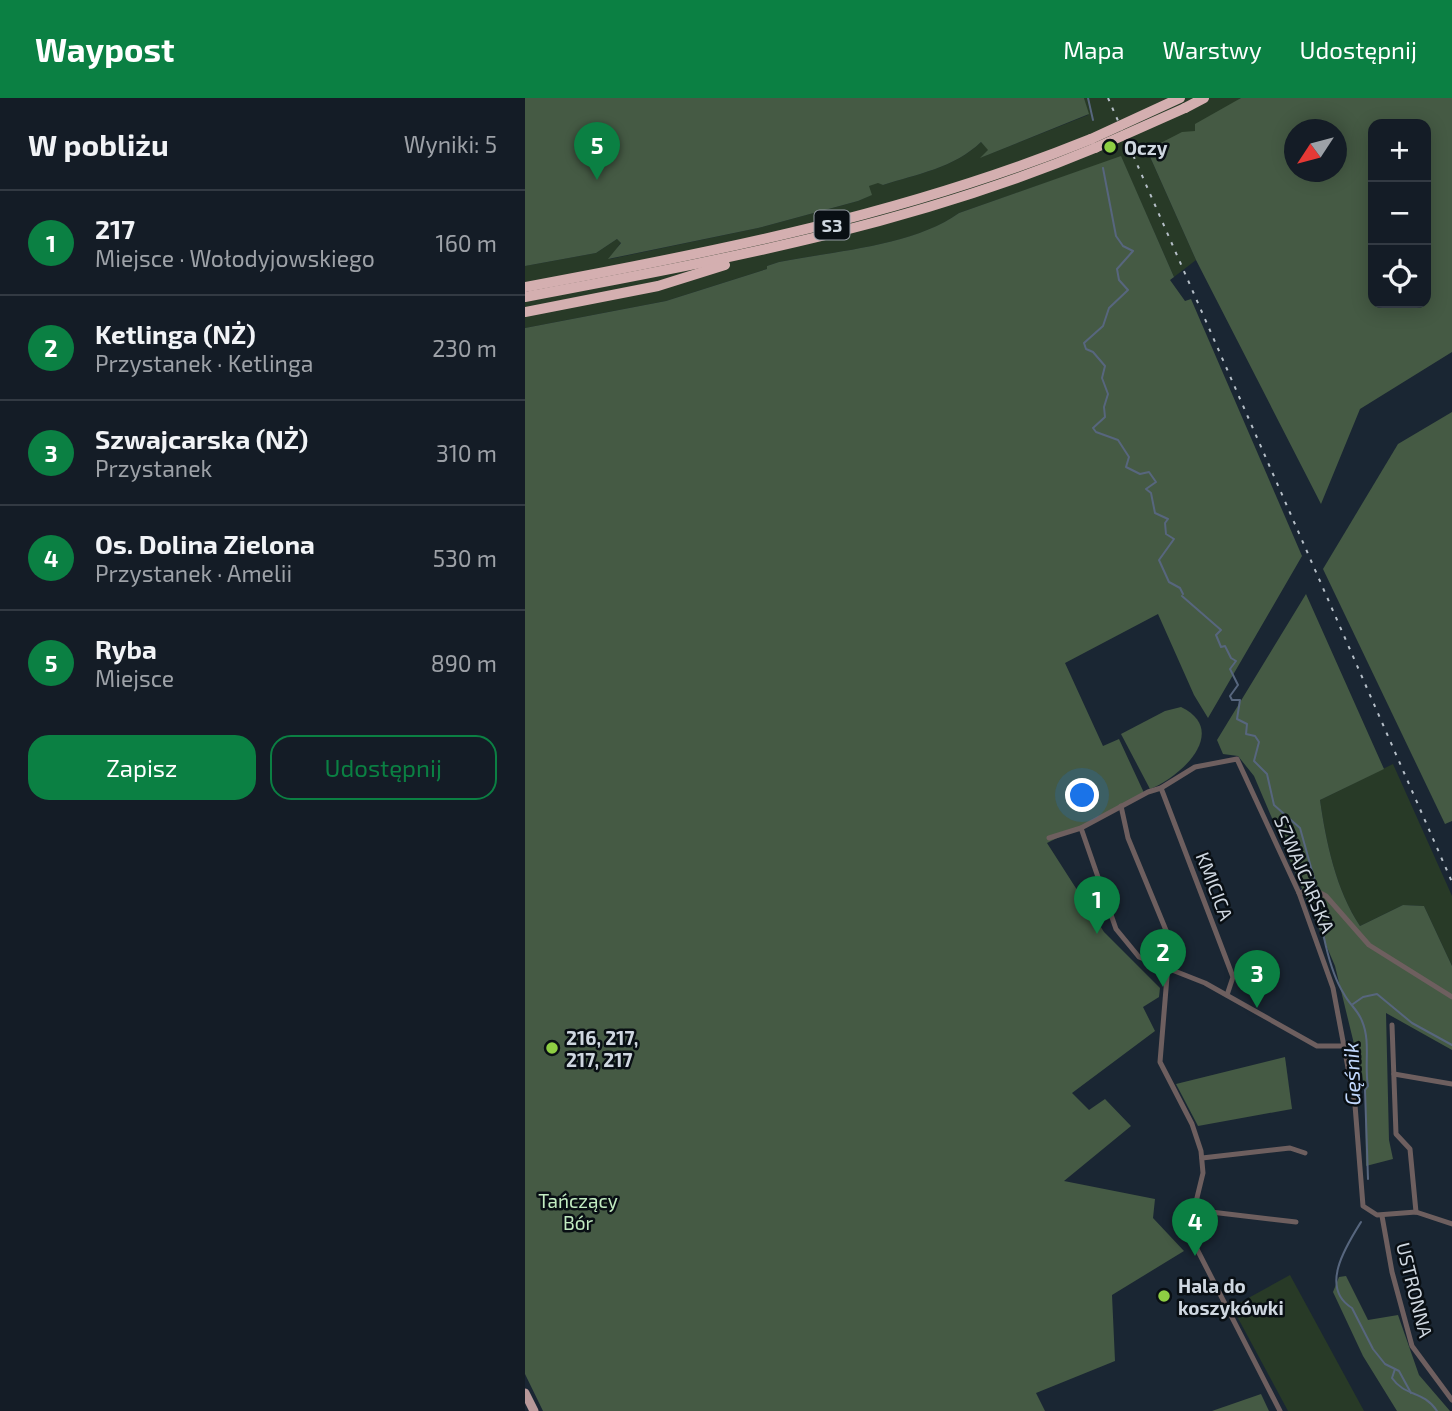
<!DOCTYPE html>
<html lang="pl">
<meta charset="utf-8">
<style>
:root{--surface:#141c26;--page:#1d252e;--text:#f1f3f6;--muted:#9da1a7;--line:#333a43;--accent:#0b8043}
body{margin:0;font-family:"Exo 2",sans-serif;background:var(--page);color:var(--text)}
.controls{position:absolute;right:21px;top:21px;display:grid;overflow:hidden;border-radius:14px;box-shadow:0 4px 18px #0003}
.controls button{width:63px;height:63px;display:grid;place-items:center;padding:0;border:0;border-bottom:2px solid var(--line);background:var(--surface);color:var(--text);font:35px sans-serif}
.compass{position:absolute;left:759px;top:21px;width:63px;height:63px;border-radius:50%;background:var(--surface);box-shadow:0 4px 18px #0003;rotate:234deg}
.you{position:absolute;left:558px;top:698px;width:24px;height:24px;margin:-18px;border:5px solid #fff;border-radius:50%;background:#1a73e8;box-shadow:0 0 0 10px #1a73e833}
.badge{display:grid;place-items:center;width:46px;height:46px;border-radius:50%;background:var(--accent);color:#fff;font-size:23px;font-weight:700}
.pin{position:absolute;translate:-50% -58px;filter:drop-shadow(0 2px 4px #0008)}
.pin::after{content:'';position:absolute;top:37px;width:24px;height:21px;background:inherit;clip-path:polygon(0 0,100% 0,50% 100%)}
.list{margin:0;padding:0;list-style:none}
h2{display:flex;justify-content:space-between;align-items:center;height:91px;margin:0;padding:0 28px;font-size:30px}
h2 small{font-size:23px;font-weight:400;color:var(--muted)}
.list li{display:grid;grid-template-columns:46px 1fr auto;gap:21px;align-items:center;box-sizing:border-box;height:105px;padding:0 28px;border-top:2px solid var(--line)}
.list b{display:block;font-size:26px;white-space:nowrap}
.list p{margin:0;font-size:23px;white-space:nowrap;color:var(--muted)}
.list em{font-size:23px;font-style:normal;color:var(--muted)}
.actions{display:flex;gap:14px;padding:21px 28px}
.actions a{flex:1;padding:16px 0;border:2px solid var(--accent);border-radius:21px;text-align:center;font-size:24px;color:var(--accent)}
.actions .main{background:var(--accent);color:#fff}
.icon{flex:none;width:38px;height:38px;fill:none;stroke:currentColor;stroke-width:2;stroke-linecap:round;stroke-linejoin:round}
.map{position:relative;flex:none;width:927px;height:1313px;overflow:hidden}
header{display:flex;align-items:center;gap:42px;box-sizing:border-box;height:98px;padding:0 35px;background:var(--accent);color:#fff}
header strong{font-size:33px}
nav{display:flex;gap:38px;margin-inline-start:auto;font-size:24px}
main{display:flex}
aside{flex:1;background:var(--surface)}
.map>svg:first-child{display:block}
.green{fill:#283a27}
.forest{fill:#455a44;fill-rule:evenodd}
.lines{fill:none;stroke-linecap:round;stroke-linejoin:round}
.stream{stroke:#57667e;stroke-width:2}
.street{stroke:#6e5f5f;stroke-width:5}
.primary{stroke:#b79899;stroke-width:9}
.highway{stroke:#d4afb0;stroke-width:10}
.rail{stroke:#b6bfc8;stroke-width:2;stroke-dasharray:3.5 7;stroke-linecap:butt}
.highway-bridge{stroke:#d4afb0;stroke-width:10}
.poi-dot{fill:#8ece43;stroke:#090f14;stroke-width:2.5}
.labels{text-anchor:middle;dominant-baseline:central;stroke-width:5;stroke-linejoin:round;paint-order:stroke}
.shield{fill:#090f14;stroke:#949ba3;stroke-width:2}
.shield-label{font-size:18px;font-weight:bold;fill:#cfd7e0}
.poi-label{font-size:19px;font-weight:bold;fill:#cfd7e0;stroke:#090f14;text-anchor:start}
.street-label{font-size:19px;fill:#cfd7e0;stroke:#090f14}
.park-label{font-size:19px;fill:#c2ecc1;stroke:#090f14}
.water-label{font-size:21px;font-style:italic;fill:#c2d9ff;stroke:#090f14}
</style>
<header>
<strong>Waypost</strong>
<nav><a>Mapa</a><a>Warstwy</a><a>Udostępnij</a></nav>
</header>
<main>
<aside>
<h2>W pobliżu<small>Wyniki: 5</small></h2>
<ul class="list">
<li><span class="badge">1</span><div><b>217</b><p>Miejsce · Wołodyjowskiego</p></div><em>160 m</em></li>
<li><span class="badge">2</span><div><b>Ketlinga (NŻ)</b><p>Przystanek · Ketlinga</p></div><em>230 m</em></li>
<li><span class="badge">3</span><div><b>Szwajcarska (NŻ)</b><p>Przystanek</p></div><em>310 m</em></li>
<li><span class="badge">4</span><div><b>Os. Dolina Zielona</b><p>Przystanek · Amelii</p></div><em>530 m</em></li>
<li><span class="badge">5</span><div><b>Ryba</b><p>Miejsce</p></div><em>890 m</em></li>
</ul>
<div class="actions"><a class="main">Zapisz</a><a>Udostępnij</a></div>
</aside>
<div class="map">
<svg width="927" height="1313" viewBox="0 0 927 1313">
<rect width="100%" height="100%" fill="#1a2633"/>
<g class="green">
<path d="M 559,0 L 716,0 L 670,34 L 622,52 L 671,162 L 649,179 L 596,59 L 434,115 C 389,148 309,153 254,164 L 242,168 L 242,171 L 141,203 L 0,230 L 0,168 L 71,155 L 92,141 L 96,144 L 85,161 L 233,130 L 333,103 L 346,97 L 343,88 L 353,84 L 358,87 C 392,76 429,70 456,44 L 464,52 L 457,59 L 563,17 Z"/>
<path d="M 868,666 L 927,798 L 927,868 L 899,808 L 878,807 L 835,828 C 811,792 801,744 795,702 Z"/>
<polygon points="765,1177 839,1313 763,1313 707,1209"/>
</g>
<g class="forest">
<path d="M 0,0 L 559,0 L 564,16 L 455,60 L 463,52 L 456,44 C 429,70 392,76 358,87 L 353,85 L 344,88 L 347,97 L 333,103 L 233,130 L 83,161 L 96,145 L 92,141 L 71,155 L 0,168 Z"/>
<path d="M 716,0 L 927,0 L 927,254 L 835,311 L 796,406 L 671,162 L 622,52 L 657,34 L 670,33 L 670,26 ZM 848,26 L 901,26 L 901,205 L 848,205 ZM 769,32 L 811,32 L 811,74 L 769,74 Z"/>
<path d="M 596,58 L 649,179 L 645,182 L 660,203 L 666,201 L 777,458 L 683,620 L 669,597 L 633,516 L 540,565 L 578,648 L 594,641 L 620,697 L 522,745 L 579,834 L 635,890 L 634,899 L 618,909 L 630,933 L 547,995 L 564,1012 L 580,1001 L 606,1028 L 539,1083 L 630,1101 L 628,1120 L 659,1153 L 587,1197 L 590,1263 L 511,1295 L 520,1313 L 18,1313 L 0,1276 L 0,230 L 141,203 L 242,171 L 242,168 L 254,164 C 309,153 388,148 434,115 Z"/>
<polygon points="927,314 927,723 920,726 798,471 873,346"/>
<path d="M 781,496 L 859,671 L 795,702 C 801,744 811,792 835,828 L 878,807 L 899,808 L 927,868 L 927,952 L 861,915 L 864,1042 L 868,1061 L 841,1068 L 840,991 L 810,868 L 729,678 L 713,658 L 698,656 L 692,642 Z"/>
<path d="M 656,609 C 705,633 656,679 625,691 L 596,636 L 640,613 Z"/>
<polygon points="760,959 767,1011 673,1028 651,986"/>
<polygon points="821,1178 843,1222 873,1217 894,1277 925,1313 872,1313 838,1258 808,1194 814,1179"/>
<polygon points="736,1296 744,1313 687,1313"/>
</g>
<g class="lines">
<g class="stream">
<polyline points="563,0 568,22"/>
<polyline points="578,70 591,138 598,148 608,153 592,171 594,182 603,192 584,210 578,228 559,245 561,251 568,254 580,268 577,280 583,296 579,309 580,319 568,330 571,334 593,342 604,359 601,369 615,376 624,374 631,384 621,391 626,395 630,415 643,421 640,425 641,436 649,441 634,462 644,484 655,490 658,496"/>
<polyline points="657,498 696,532 691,537 696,549 700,548 706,560 711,563 705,571 713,587 705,598 707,602 715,602 712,621 722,626 721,636 730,638 734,644 729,663 742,676 749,707 775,730 792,791"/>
<path d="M 793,796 C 794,823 804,873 819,896 C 824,906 833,912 837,923 C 846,944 839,967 843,988 L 840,992 L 843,1081"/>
<polyline points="828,906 838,899 852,896 887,925 927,947"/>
<path d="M 836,1124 C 821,1148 794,1190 827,1210 L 848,1251 L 860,1266 L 874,1273 L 886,1295"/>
<path d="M 870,1271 L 867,1280 C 880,1299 898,1292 912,1313"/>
</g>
<g class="street">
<polyline points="636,690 708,879 702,897"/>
<polyline points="596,708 603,740 645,842 635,964 667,1026 676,1053 678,1075 669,1112"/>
<polyline points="556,730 591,831 614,859 680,885 792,948 819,948"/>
<polyline points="524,740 556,730 623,694 636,690 670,669 712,661 774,795 808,890 830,1007 838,1108 852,1117 891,1114 927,1126"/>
<polyline points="774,795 788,791 801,798 844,847 927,899"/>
<polyline points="867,927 871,1036 885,1051 891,1114"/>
<polyline points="869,976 927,986"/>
<polyline points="677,1060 765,1050 780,1055"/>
<polyline points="857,1118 867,1174 887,1248 927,1302"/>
<polyline points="755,1313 656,1120 660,1113 669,1112 771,1124"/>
</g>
<polyline class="primary" points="0,1295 9,1313"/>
<g class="highway">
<polyline points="660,10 679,0"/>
<path d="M 0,189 C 195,153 381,116 566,41"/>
<path d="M 0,199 C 199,161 381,129 570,50"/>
<polyline points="0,214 133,188 200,167"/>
</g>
<polyline class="rail" points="583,0 927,784"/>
<g class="highway-bridge">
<polyline points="566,41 655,0"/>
<polyline points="570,50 660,10"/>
</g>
</g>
<g class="poi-dot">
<circle cx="585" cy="49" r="7"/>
<circle cx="27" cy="950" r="7"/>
<circle cx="639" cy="1198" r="7"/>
</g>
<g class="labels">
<rect class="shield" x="289.5" y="112.5" width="35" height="29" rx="5"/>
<g class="shield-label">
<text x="307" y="127">S3</text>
</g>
<g class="poi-label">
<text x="599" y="49">Oczy</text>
<text x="41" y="939">216, 217,<tspan x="41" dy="22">217, 217</tspan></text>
<text x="653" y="1187">Hala do<tspan x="653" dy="22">koszykówki</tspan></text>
</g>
<g class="street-label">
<text transform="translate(780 776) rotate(67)">SZWAJCARSKA</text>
<text transform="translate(690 788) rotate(69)">KMICICA</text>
<text transform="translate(890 1192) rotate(76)">USTRONNA</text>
</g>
<g class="park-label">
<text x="53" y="1102">Tańczący<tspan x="53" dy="22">Bór</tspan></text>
</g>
<g class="water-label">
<text transform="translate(826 976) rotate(-92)">Gęśnik</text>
</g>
</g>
</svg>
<div class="controls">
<button>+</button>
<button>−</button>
<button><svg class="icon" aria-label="locate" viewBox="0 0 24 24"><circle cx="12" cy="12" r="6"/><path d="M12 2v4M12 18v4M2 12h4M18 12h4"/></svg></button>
</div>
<svg class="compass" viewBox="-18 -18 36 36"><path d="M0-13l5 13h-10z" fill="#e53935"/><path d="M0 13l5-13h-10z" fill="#9da1a7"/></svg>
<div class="you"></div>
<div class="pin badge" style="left:572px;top:836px">1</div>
<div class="pin badge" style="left:638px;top:889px">2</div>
<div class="pin badge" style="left:732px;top:910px">3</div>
<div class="pin badge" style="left:670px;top:1158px">4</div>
<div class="pin badge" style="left:72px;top:82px">5</div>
</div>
</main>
